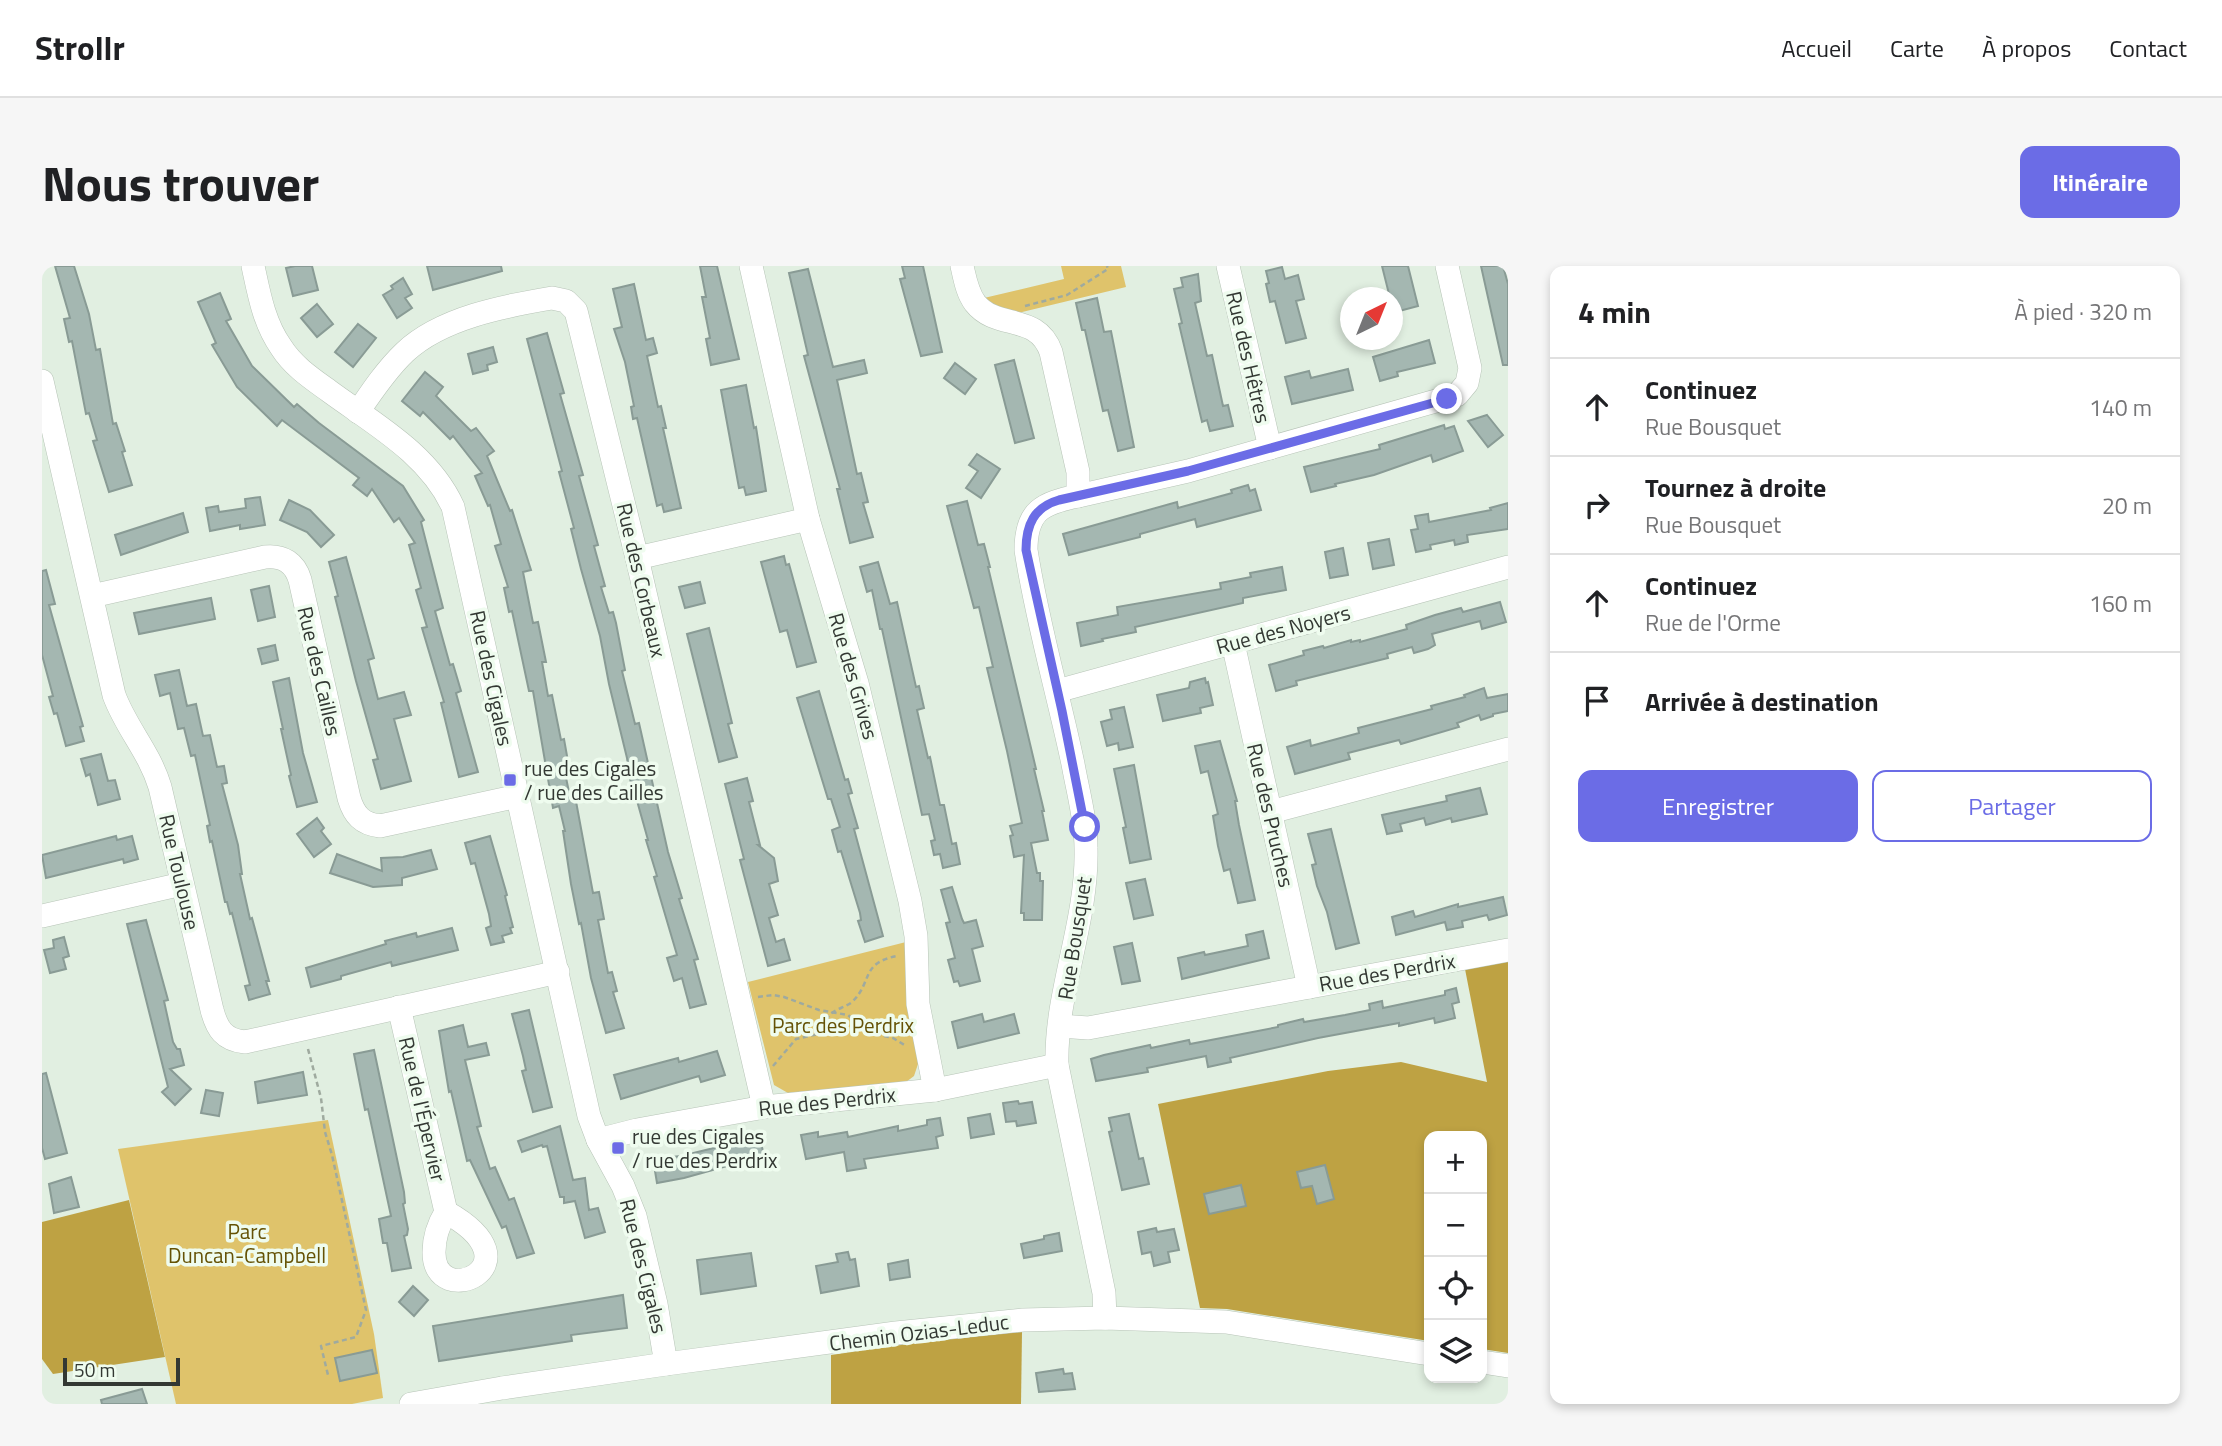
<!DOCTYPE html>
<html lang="fr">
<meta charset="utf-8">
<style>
:root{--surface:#fff;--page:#f6f6f6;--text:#202124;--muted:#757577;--line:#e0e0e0;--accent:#6b6ce6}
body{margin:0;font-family:"Titillium Web",sans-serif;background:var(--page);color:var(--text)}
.controls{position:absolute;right:21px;bottom:21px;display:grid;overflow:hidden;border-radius:14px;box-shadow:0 4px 10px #0003}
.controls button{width:63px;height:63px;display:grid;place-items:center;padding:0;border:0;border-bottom:2px solid var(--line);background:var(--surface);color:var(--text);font:35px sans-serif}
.compass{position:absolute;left:1298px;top:21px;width:63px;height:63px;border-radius:50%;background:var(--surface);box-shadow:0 4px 10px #0003;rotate:43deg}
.scale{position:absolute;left:21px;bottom:18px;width:117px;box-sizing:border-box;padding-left:7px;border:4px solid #333833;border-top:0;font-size:19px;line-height:24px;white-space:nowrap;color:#333833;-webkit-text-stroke:5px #effcef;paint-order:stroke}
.stop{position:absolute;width:21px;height:21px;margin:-16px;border:5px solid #6b6ce6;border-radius:50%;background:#fff}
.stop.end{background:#6b6ce6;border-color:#fff;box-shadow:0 2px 7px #0008}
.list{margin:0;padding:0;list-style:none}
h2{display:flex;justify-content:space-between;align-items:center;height:91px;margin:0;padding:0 28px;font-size:30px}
h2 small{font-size:23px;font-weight:400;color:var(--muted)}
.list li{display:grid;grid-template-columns:46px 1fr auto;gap:21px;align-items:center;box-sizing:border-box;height:98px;padding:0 28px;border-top:2px solid var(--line)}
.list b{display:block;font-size:26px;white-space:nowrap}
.list p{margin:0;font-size:23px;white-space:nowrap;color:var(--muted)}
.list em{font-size:23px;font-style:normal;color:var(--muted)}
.actions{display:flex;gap:14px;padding:21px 28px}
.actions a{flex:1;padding:16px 0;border:2px solid var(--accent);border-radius:14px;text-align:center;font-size:24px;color:var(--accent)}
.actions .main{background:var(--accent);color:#fff}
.icon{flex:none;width:38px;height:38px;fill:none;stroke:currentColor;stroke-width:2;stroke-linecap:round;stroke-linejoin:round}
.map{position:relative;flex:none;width:1466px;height:1138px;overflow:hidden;border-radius:14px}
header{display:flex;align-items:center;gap:42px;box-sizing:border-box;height:98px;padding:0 35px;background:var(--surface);border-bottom:2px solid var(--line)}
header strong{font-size:33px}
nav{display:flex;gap:38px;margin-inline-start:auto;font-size:24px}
.intro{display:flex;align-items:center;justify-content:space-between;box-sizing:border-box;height:168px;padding:0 42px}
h1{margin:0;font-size:49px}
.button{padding:18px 32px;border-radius:14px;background:var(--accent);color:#fff;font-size:24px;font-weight:700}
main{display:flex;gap:42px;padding:0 42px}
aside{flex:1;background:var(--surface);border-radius:14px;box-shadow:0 4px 10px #0003}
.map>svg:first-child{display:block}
.green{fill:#dfc36b}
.forest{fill:#bea243}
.building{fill:#a4b7b1;stroke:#899b95;stroke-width:2}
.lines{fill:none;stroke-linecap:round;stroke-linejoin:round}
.minor-casing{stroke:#b7c4b7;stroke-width:24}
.path{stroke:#9faa9f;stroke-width:2.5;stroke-dasharray:5 3.5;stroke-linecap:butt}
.minor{stroke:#fff;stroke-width:23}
.route{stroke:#6b6ce6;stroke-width:9}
.poi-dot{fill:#6b6ce6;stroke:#effcef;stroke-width:2.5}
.labels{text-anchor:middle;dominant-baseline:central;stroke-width:7;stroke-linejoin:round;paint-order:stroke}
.street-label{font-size:21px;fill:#333833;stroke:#effcef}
.poi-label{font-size:21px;fill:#333833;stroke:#effcef;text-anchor:start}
.park-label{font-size:21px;fill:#655205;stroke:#effcef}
</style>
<header>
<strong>Strollr</strong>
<nav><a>Accueil</a><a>Carte</a><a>À propos</a><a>Contact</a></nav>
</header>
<div class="intro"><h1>Nous trouver</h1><a class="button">Itinéraire</a></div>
<main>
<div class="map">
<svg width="1466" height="1138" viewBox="0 0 1466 1138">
<rect width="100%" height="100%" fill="#e1efe1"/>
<g class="green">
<polygon points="1019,0 1079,0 1084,21 976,47 952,40 942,32 1022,13"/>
<polygon points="864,676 864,725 870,767 877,795 872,810 864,816 746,827 732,819 706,716"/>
<polygon points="286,854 332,1068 341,1132 310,1138 134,1138 76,883"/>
</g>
<g class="forest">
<polygon points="1466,695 1466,1087 1440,1083 1440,870 1387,870 1387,1075 1185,1043 1158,1042 1116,838 1286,805 1359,796 1445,816 1423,703"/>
<polygon points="87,934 123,1091 11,1108 0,1093 0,956"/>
<polygon points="980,1066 979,1138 789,1138 789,1089 901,1073"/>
</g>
<g class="building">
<polygon points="13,0 32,0 47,48 54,84 58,83 71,158 74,157 83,185 80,186 90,219 67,226 51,175 55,174 47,147 44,148 30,75 27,76 22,53 28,52"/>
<polygon points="253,0 270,0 276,24 251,30 244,2"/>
<polygon points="385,0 459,0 460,5 391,24"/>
<polygon points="658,0 675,0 697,93 669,99 664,73 668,72 660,31 664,31"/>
<polygon points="860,0 881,0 900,86 879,90 858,13 863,12"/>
<polygon points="1340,0 1366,0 1376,40 1350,47 1350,32 1348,32"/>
<polygon points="1439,0 1461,0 1466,18 1466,99 1461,99"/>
<polygon points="1240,1 1243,13 1256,9 1262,33 1254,35 1264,72 1244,77 1233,35 1228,36 1224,18 1227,17 1224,5"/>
<polygon points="766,3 791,101 822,94 825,107 795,114 815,208 819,207 826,236 821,237 831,271 808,277 795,223 798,223 762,90 766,89 747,7"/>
<polygon points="1156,8 1159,35 1153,37 1165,90 1170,89 1181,140 1186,139 1191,160 1168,165 1165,154 1160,156 1137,58 1140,57 1132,23 1141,21 1139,12"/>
<polygon points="361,12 370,28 363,32 370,42 355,52 341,29 351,23 349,20"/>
<polygon points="592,18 604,74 611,72 615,87 605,90 616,141 619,140 624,162 621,162 639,242 622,246 620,238 615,240 595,152 591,153 589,141 592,140 583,96 572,63 580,61 571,23"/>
<polygon points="178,27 189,53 184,55 210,100 252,141 255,138 277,157 361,220 382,254 379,256 401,342 393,345 408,399 411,398 419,425 414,427 436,506 417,511 399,437 402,436 380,362 385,361 374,324 379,322 367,279 373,277 357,252 352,256 330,223 325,230 311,219 317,212 240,154 235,160 195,121 170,79 174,77 156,36"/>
<polygon points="1055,32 1062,66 1069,65 1092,181 1076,185 1066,144 1061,145 1043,64 1040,64 1034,37"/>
<polygon points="275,38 291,58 275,71 259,52"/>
<polygon points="316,58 334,72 311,101 293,86"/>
<polygon points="505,67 522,127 518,128 541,209 537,210 556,279 552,280 563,320 559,321 567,347 571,346 574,357 583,404 580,405 593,458 597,457 626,586 640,632 637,633 656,693 652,694 664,738 648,742 640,712 632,715 625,692 635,689 612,611 615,610 604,574 606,574 592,524 590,525 585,492 567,418 558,370 539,303 529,263 532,262 517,206 520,205 485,73"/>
<polygon points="1387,74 1393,97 1355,106 1356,110 1338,115 1331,91"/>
<polygon points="451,81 455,96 445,99 446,104 431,108 426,88"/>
<polygon points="972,94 992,172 973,177 953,99"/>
<polygon points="913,97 934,113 923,128 902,112"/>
<polygon points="1306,103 1311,124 1250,138 1243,111 1267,105 1269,112"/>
<polygon points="383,106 401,121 394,130 429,165 434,162 452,185 445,190 468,245 470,244 489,304 481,306 491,357 496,356 504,396 500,396 506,430 510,429 519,474 522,473 527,501 522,502 528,531 533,530 551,627 557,626 562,653 556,654 566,707 570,706 575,725 571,726 582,762 564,767 549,712 539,657 537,658 529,618 521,565 523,565 517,540 511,542 491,425 487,425 470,345 467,346 462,322 466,321 453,280 459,278 448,239 446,240 433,210 440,207 411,170 408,173 381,146 378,150 360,135"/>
<polygon points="704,119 712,162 714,161 724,225 704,229 702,221 697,222 679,124"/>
<polygon points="1445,149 1461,169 1446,181 1426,155"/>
<polygon points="1402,159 1403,163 1412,160 1421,185 1391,196 1389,189 1332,209 1293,218 1294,220 1269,226 1262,201 1338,183 1337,179"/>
<polygon points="935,188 958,203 939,232 924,222 936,205 927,199"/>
<polygon points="1206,219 1208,225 1213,223 1219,244 1155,261 1153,253 1098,268 1098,271 1027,289 1021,268 1135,236 1136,242 1190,227 1189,224"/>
<polygon points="218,231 223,259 198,263 198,259 168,265 164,242 176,240 177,246 204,242 203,233"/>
<polygon points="247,234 268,244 292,269 279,281 265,266 238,254"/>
<polygon points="925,235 936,279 942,278 948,301 946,301 994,503 992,503 1002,545 1000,545 1006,574 989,577 995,607 998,607 998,615 1001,615 1000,654 982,654 982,647 979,647 982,589 972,591 968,570 971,569 968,560 980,557 965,485 945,402 951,401 937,341 932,342 905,240"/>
<polygon points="1466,237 1466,263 1425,269 1426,276 1413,279 1412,274 1388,279 1389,283 1374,286 1369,264 1376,263 1373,250 1386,248 1387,256 1449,244 1448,242"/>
<polygon points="141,247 146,266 79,289 73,269"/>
<polygon points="1347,273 1352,299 1331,303 1326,277"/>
<polygon points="1301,282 1306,309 1288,312 1283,286"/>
<polygon points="742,290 744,299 747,298 774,396 755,401 745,364 738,366 719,296"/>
<polygon points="304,291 332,392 326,394 336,433 362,426 369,449 352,453 369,515 339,523 331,494 336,493 314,415 293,331 296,330 287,296"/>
<polygon points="836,296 848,338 855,336 874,421 877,420 882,442 875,444 886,492 888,491 898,539 902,539 910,578 914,577 918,598 901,602 898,588 892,589 889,575 893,574 887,548 880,549 840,363 838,363 830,324 825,326 818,301"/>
<polygon points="1240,301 1244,324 1201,332 1201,337 1093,361 1094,366 1060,373 1061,375 1039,380 1035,357 1076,349 1075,341 1179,323 1178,317 1209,311 1208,307"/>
<polygon points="4,304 13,338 7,339 41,460 38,461 42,475 24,480 15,447 12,448 7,431 11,430 0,389 0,305"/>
<polygon points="658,316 663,337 643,342 637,321"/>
<polygon points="227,320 233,351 216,355 209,324"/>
<polygon points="169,332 173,353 97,368 92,347"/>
<polygon points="1458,336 1464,356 1440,363 1438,355 1390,368 1393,379 1386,383 1372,387 1370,381 1345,388 1346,392 1254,415 1255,419 1234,425 1227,399 1262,389 1261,385 1281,380 1282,382 1309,374 1309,376 1318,374 1318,376 1365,363 1364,359 1393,349 1419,342 1421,346"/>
<polygon points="667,362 690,457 686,458 695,491 677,496 645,368"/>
<polygon points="233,379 236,394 220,398 216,383"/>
<polygon points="137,404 145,440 154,438 161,470 168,469 175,501 182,500 185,517 180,518 196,579 200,608 198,608 208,653 210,652 227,715 224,715 228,728 207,734 203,720 208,719 190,647 188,648 185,636 183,636 170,575 168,576 165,560 168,559 153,489 149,490 142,462 136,463 128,427 118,430 113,409"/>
<polygon points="247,412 261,487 275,536 255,541 247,510 249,509 239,463 241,463 231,416"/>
<polygon points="1163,412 1164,417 1166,416 1171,439 1158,442 1159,447 1121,455 1115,429 1147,422 1148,416"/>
<polygon points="1442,422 1445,432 1466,428 1466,445 1451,448 1451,450 1439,454 1437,449 1415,457 1417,461 1359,478 1357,474 1306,487 1308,493 1253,508 1245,481 1268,474 1269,480 1317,467 1316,462 1390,443 1389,440 1423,431 1422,429"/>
<polygon points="777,425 803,514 806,513 810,527 806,528 816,562 812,563 841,670 823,676 816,655 819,654 818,647 799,585 796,586 790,564 798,561 789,533 786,533 755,432"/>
<polygon points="1082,441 1091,481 1077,484 1076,477 1065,480 1059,456 1070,453 1068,444"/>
<polygon points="1178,475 1195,535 1193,535 1197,559 1213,634 1196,637 1188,603 1182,605 1176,580 1171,550 1176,548 1166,505 1159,507 1153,480"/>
<polygon points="59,488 66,515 73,514 78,533 56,539 48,508 44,510 39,493"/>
<polygon points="1092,499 1109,593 1088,597 1081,562 1084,561 1072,503"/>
<polygon points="705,512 711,535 707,536 718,579 716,579 732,592 736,615 727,618 736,649 727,652 734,676 742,673 748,694 726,700 698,594 702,593 683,518"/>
<polygon points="1438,522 1445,548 1410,556 1409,552 1384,559 1382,552 1358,558 1360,565 1345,568 1340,549 1405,535 1404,530"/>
<polygon points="275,552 282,562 279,565 289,578 272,591 255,568"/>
<polygon points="1289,563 1317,677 1294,683 1285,646 1275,620 1270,599 1274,598 1266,568"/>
<polygon points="74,570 75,574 90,570 96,593 82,597 81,593 4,612 0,589"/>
<polygon points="448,570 465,629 463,630 471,661 468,662 470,667 460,670 462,676 449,679 444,662 449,660 447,648 433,597 429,598 423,577"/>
<polygon points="389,584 395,603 360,612 360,619 331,621 288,607 295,588 340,605 339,592 361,591"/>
<polygon points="1103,613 1111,649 1092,653 1084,617"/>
<polygon points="910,621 920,653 922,657 934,654 941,680 930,683 938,715 918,720 916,715 912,716 906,694 913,692 904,657 908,656 899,624"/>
<polygon points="1461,631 1465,649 1447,654 1445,649 1420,655 1421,661 1405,664 1403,656 1354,669 1350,651 1371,645 1373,651 1416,638 1416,641"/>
<polygon points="104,654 126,734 122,735 131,776 135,783 138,783 142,799 128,803 149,823 133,839 120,826 126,821 85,658"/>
<polygon points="410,662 416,684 350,700 349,696 299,710 299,713 269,721 264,702 344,678 343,675 374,667 375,671"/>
<polygon points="1221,665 1227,692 1140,713 1136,692 1162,686 1163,689 1206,680 1204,669"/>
<polygon points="22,671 27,690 21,692 24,703 8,707 2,684 12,682 11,674"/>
<polygon points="1090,677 1098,715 1080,718 1072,681"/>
<polygon points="1414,722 1417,736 1410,738 1413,752 1393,757 1392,752 1357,760 1357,757 1276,772 1188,792 1189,796 1166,801 1164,790 1105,802 1106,806 1054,815 1049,793 1062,789 1108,779 1109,782 1147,774 1148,778 1236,761 1236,759 1261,753 1262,756 1303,749 1328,744 1327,738 1340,735 1341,742 1403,729 1403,725"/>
<polygon points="487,744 510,841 491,846 480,805 484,804 481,790 470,748"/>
<polygon points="940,748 942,756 972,748 977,767 916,782 910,756"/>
<polygon points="421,759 426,781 444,777 447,789 423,794 439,860 435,861 448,903 453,901 467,934 472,932 492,987 475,992 464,960 460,962 428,894 425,895 409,825 407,826 397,765"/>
<polygon points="332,784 362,926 363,937 361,938 366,963 365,969 362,970 369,1002 350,1005 345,977 341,977 337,953 349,950 326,843 323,844 312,788"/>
<polygon points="675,785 683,809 659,816 657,810 579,833 572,809 636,792 637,796"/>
<polygon points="261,806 265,829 216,837 213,816"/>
<polygon points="4,807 25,887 3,893 0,882 0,808"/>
<polygon points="164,824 181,827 177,850 159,847"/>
<polygon points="976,835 977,838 990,836 994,857 975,860 974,855 964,856 961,837"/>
<polygon points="948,848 952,868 929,872 926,852"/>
<polygon points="1087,848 1097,893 1101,892 1107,918 1080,924 1067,866 1070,865 1067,852"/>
<polygon points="898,852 901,869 894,871 896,882 822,893 824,902 805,905 802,886 764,893 759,869 776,866 776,871 805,866 806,871 856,860 856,865 885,859 885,854"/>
<polygon points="518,860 531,914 543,912 547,944 556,942 563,966 543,972 533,935 522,937 522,931 518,931 505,880 501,881 500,879 480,886 476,875"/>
<polygon points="718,874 724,896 705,901 703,895 642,912 615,917 611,893 639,890 701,875 702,878"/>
<polygon points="1283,899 1292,933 1275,938 1270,920 1259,922 1255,906"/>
<polygon points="29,911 37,941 12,947 7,918"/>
<polygon points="1199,919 1204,940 1167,948 1162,928"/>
<polygon points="1114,962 1115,966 1132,963 1137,984 1126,986 1128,996 1112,1000 1109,986 1100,988 1096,966"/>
<polygon points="1017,967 1020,985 982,992 979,978 1002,973 1002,970"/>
<polygon points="806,986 808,994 813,993 817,1020 779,1027 774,1000 796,996 794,988"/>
<polygon points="709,987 714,1020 659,1028 655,994"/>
<polygon points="866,994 868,1011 848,1014 846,998"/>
<polygon points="371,1020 386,1034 372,1050 357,1036"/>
<polygon points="581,1029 585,1062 529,1069 530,1075 397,1095 391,1060"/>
<polygon points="330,1084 335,1107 298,1115 293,1092"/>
<polygon points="1021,1103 1022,1108 1030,1107 1033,1123 997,1126 994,1107"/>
<polygon points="100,1123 105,1138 60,1138 59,1134"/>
</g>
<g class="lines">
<defs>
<g id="minor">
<path d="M 211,0 C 217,28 222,57 239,81 C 251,100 269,112 287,125 C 332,158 387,188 411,241 L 547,850 L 556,874 L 581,920 L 593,950 L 614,1038 L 624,1098"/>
<polyline points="709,0 766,253 815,417 868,635 874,670 876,738 893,824"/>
<path d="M 920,0 C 923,13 925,26 933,37 C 955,65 995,46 1009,86 L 1036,206 L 1036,230 C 1001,237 984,244 984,284 C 995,356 1016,427 1031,498 C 1036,526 1044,554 1044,582 C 1046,656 1013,726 1015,799 L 1062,1027 L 1063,1052"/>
<polyline points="1186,0 1228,182"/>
<path d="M 0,115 L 72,429 C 84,462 107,485 118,521 L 170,744 C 175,763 182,774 203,776 L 516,706"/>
<path d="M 316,146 C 330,125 345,103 363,86 C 399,52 462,40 510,32 L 524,35 L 534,45 L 595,292 L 722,841"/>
<polyline points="1036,230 1146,205 1415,129 1425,117 1428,102 1405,0"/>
<polyline points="595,292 766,253"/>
<path d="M 50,330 L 223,291 C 241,289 253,297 258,314 L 307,532 C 312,549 320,558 338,560 L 476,530"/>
<polyline points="1191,377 1267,721"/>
<polyline points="1015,425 1466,301"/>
<polyline points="1229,546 1466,483"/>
<polyline points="0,650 140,618"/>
<polyline points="357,741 404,946"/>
<polyline points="1018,760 1046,762 1466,684"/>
<polyline points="556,874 595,864 722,841 893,824 1015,799"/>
<path d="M 404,946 C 501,1000 391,1046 392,986 C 392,971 396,959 404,946 Z"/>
<polyline points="1440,1096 1466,1100"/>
<polyline points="369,1138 460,1122 624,1098 854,1067 981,1054 1063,1052 1184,1056 1387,1088"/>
</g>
</defs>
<use href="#minor" class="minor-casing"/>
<g class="path">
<polyline points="983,40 1025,29 1066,3 1065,0"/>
<polyline points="716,731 731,729 742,731 777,744 806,749 825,766 851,772 864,780"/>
<polyline points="266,783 279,832 283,866 290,889 324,1044 314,1071 279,1080 286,1109"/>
<path d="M 731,800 L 754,773 L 781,767 C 784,762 784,755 786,751 C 791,743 803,742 810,736 C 831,716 818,697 855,690"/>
</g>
<use href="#minor" class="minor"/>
</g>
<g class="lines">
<path class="route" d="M 1043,561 L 1020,445 L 984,284 C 984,259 992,241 1017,234 L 1146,205 L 1405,133"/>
</g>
<g class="poi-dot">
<rect x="461" y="507" width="14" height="14" rx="3.5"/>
<rect x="569" y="875" width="14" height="14" rx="3.5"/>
</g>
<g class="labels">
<g class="street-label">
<text transform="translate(1207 91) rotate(77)">Rue des Hêtres</text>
<text transform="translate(600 314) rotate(77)">Rue des Corbeaux</text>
<text transform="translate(1241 363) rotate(-15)">Rue des Noyers</text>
<text transform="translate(278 405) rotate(77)">Rue des Cailles</text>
<text transform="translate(812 410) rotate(74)">Rue des Grives</text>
<text transform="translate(450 412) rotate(78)">Rue des Cigales</text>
<text transform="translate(1229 549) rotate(77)">Rue des Pruches</text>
<text transform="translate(138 606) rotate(77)">Rue Toulouse</text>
<text transform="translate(1032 672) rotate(-81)">Rue Bousquet</text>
<text transform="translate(1345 706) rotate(-10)">Rue des Perdrix</text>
<text transform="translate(785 835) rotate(-6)">Rue des Perdrix</text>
<text transform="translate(381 843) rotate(77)">Rue de l'Épervier</text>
<text transform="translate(602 1000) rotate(76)">Rue des Cigales</text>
<text transform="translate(877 1066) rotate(-7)">Chemin Ozias-Leduc</text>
</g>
<g class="poi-label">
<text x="482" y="502">rue des Cigales<tspan x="482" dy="24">/ rue des Cailles</tspan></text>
<text x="590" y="870">rue des Cigales<tspan x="590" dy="24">/ rue des Perdrix</tspan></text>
</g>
<g class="park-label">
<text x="801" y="759">Parc des Perdrix</text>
<text x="205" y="965">Parc<tspan x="205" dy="24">Duncan-Campbell</tspan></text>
</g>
</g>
</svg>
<div class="controls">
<button>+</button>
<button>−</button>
<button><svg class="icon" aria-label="locate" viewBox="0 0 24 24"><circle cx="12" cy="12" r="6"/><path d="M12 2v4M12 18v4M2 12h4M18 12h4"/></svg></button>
<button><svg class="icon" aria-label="layers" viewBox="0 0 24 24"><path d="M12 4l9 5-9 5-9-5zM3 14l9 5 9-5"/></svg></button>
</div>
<svg class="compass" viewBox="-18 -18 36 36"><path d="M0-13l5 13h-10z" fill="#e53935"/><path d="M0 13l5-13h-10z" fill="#757577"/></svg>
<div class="scale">50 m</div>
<div class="stop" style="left:1043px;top:561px"></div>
<div class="stop end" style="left:1405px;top:133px"></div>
</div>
<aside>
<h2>4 min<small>À pied · 320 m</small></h2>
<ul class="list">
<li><svg class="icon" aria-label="ahead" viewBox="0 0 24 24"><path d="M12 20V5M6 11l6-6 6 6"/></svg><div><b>Continuez</b><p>Rue Bousquet</p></div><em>140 m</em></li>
<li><svg class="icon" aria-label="right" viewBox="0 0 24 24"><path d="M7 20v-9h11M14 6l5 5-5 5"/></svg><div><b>Tournez à droite</b><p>Rue Bousquet</p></div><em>20 m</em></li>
<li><svg class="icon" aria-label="ahead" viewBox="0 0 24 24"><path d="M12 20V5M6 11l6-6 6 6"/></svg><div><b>Continuez</b><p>Rue de l'Orme</p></div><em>160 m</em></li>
<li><svg class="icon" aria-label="arrive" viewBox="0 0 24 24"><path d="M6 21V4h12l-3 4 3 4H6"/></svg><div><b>Arrivée à destination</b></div></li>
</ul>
<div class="actions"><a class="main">Enregistrer</a><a>Partager</a></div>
</aside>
</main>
